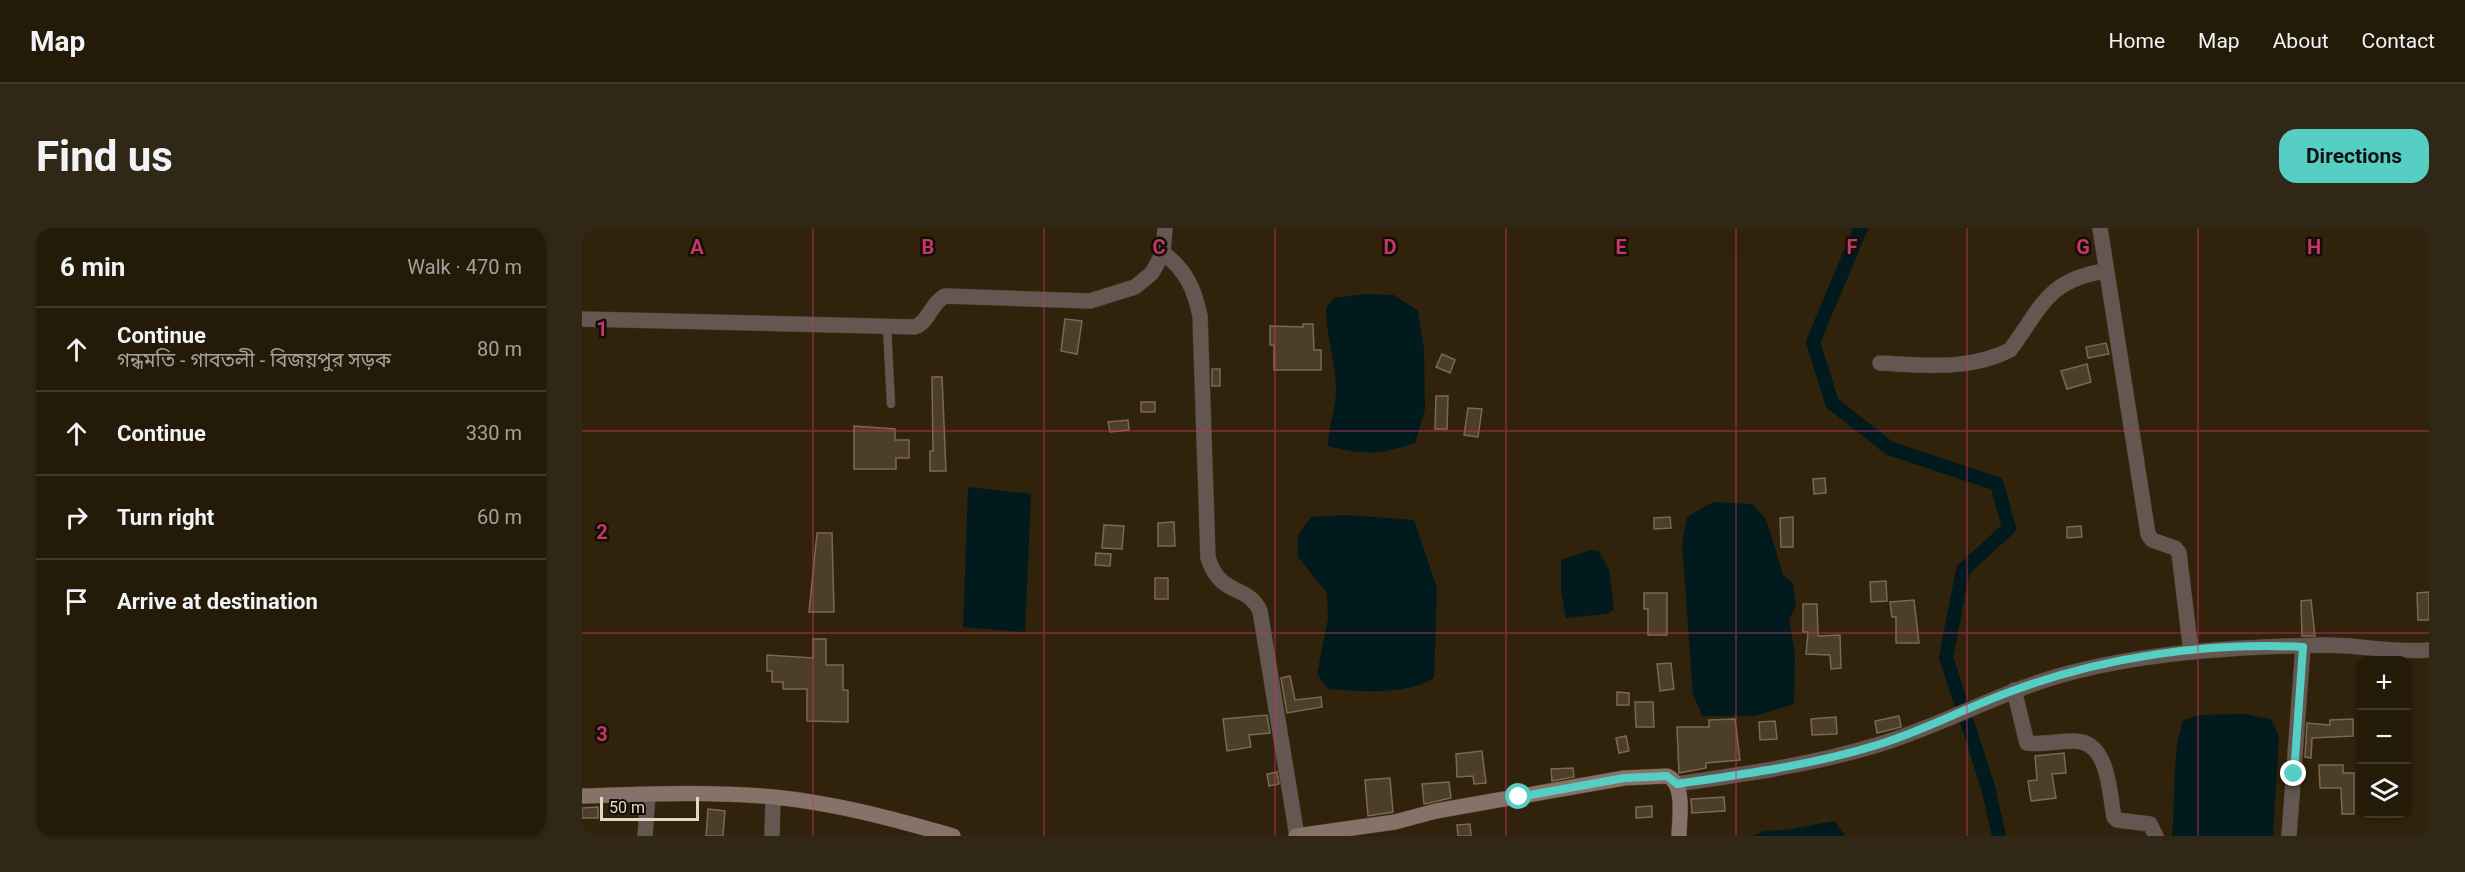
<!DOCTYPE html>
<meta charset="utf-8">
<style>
:root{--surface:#241a08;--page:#302716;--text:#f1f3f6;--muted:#a3a19c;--line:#413829;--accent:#56cec3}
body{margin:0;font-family:Roboto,"Noto Sans Bengali",sans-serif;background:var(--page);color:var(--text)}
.controls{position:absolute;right:18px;bottom:18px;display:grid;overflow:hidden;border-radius:12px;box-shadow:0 2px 4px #0004}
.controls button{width:54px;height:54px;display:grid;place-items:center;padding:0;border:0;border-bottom:2px solid var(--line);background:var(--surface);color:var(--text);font:30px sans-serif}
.scale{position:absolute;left:18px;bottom:15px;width:99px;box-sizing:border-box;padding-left:6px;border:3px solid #e0d7c9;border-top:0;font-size:16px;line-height:21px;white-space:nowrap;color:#e0d7c9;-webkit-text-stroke:4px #130d05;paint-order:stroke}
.stop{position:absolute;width:18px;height:18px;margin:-14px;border:4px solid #56cec3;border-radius:50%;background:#fff}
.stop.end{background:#56cec3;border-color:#fff;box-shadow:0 2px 6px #0008}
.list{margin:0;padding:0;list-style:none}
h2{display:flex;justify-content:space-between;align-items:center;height:78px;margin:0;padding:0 24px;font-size:26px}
h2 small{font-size:20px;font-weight:400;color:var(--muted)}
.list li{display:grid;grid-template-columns:39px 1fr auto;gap:18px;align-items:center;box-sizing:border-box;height:84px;padding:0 24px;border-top:2px solid var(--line)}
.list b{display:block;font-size:22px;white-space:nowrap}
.list p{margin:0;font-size:20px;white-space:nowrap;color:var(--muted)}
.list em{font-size:20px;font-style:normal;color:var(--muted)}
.icon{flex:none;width:33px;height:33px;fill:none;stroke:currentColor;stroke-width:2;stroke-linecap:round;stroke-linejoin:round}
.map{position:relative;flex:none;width:1847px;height:608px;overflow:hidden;border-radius:18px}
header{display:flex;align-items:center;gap:36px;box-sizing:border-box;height:84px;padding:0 30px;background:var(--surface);border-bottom:2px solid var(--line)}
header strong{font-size:28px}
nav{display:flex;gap:33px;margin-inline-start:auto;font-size:21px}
.intro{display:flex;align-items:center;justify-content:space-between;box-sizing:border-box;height:144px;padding:0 36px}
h1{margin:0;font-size:42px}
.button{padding:15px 27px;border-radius:18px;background:var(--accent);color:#111;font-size:21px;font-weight:700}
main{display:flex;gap:36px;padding:0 36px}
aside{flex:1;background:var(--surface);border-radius:18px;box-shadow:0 2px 4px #0004}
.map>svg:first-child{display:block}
.water{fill:#001a1e}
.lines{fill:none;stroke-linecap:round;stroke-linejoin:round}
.canal{stroke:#001a1e;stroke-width:14}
.building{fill:#4d3e27;stroke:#796950;stroke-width:1.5}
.service-casing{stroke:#4c3f29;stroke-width:9}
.minor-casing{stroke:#4c3f29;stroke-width:16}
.tertiary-casing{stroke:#4c3f29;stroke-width:16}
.secondary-casing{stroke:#4c3f29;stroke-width:16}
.service{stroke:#645751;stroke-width:8}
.minor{stroke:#645751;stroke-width:15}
.tertiary{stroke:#645751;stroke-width:15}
.secondary{stroke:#87726a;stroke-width:15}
.route{stroke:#56cec3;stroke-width:8}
.grid{fill:none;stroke:#c6356c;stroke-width:1.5;stroke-opacity:0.55}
.grid-label{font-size:20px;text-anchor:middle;font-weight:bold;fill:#c6356c;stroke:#130d05;stroke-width:5;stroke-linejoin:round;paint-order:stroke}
</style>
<header>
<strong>Map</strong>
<nav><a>Home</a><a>Map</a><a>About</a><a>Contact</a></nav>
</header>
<div class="intro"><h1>Find us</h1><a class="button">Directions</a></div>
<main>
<aside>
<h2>6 min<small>Walk · 470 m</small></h2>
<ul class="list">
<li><svg class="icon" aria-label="ahead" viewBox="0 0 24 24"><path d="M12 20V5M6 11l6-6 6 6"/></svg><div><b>Continue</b><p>গন্ধমতি - গাবতলী - বিজয়পুর সড়ক</p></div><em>80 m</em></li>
<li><svg class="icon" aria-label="ahead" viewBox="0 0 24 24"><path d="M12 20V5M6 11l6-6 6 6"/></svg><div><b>Continue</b></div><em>330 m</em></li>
<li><svg class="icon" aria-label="right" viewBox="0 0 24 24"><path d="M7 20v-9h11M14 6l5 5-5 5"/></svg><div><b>Turn right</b></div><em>60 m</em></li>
<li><svg class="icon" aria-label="arrive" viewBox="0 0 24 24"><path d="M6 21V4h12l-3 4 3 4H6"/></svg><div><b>Arrive at destination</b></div></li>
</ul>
</aside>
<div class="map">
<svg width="1847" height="608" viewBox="0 0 1847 608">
<rect width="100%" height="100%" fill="#30220b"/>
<g class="water">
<path d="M 783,66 L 812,67 L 836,83 L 842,121 L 843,181 L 833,215 C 798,227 782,227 746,218 C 746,198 755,179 754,159 C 753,132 744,107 744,80 L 752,70 Z"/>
<polygon points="386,259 449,266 443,404 381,399"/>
<polygon points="1131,274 1170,276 1184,291 1201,347 1211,355 1214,378 1207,392 1213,426 1212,476 1173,488 1120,488 1111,466 1100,315 1105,289"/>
<path d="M 764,287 L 832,292 L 855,360 L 852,450 C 823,468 779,463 746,461 L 735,446 L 746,390 L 745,365 L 716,329 L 716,307 L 729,289 Z"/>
<polygon points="1009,322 1017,323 1027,342 1032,382 1024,386 984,390 979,364 979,332"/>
<path d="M 1662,486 L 1689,491 L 1697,508 L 1691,608 L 1590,608 C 1594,569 1589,530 1601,492 L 1618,487 Z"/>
<polygon points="1252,593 1263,608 1171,608 1181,603 1204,602"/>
</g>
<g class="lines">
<polyline class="canal" points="1279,0 1231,114 1250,175 1307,220 1415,256 1427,300 1381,342 1364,429 1406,559 1417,608"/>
</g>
<g class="building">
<polygon points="483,91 500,93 495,126 479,123"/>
<polygon points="721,96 731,96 732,122 739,122 739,142 692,142 692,117 688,117 688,98 721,99"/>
<polygon points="1524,115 1527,126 1506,130 1504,119"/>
<polygon points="860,126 873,132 868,145 854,139"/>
<polygon points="1505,136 1509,154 1485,161 1479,143"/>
<rect x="630" y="141" width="8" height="17"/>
<polygon points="350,149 360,149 364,243 348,243 348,223 351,223"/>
<polygon points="854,168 866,168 865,201 853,201"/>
<rect x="559" y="174" width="14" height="10"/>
<polygon points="886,180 900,181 896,209 882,207"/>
<polygon points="546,192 547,202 528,204 526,194"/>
<polygon points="272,198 313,201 313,212 327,212 327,230 314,230 314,241 272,241"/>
<polygon points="1243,250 1244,265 1232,266 1231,251"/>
<polygon points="1088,289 1089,300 1072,301 1072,290"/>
<polygon points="1211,289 1211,319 1199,319 1198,290"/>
<polygon points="592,294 593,318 576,318 576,295"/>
<polygon points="522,297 542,298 540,321 520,320"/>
<polygon points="1499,298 1500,309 1485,310 1485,299"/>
<polygon points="235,305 250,305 252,384 227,384"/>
<polygon points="514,325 529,326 528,338 513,337"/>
<rect x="573" y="350" width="13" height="21"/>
<polygon points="1304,353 1305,373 1289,374 1288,354"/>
<polygon points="1847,364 1847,392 1836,392 1835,365"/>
<polygon points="1062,365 1085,365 1085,407 1066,407 1066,381 1062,381"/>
<polygon points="1332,372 1337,415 1314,415 1314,389 1310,389 1308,374"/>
<polygon points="1729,372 1733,408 1720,408 1719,373"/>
<polygon points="1221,376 1235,376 1236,408 1258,407 1259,440 1249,441 1248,427 1224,426 1226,404 1221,404"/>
<polygon points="231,411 244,411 244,437 261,437 261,462 266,462 266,494 225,493 225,461 201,461 201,454 190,454 190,443 185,443 185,427 231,430"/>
<polygon points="1089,435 1092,461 1078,463 1075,436"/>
<polygon points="708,448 713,472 739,469 740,479 705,485 699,450"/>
<polygon points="1035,464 1047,465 1047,477 1035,477"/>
<polygon points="1053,474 1071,474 1072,499 1054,499"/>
<polygon points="685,487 688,505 667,507 669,519 645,523 641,491"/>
<polygon points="1317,488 1319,499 1295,505 1293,493"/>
<polygon points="1254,489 1255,506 1230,507 1229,491"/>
<polygon points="1153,491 1158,532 1124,535 1124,540 1097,545 1095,499 1127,499 1127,492"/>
<polygon points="1771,491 1771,508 1730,510 1729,530 1723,529 1725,495 1748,497 1748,492"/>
<polygon points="1193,493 1195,511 1178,512 1177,494"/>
<polygon points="1044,508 1047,523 1037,525 1034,510"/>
<polygon points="900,523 904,555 892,556 891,548 875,549 874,526"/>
<polygon points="1482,525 1484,545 1470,546 1474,570 1449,573 1446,553 1455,552 1453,528"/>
<polygon points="1737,537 1761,537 1761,545 1772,545 1772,586 1760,586 1759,560 1738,560"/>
<polygon points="991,540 992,549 970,553 969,541"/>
<polygon points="695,544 697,556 687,558 685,546"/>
<polygon points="808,550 811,584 786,588 783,552"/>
<polygon points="867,554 869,570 842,576 840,556"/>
<polygon points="1142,569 1143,583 1110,585 1109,571"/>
<polygon points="1070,578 1070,589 1054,590 1054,579"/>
<polygon points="16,579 16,590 0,590 0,580"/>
<polygon points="126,581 143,583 141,608 124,608"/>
<polygon points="888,596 889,608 876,608 875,597"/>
</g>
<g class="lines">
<defs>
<polyline id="service" points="305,99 309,176"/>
<g id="minor">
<polyline points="1518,0 1566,306 1570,312 1593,320 1597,325 1609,424"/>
<path d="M 0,91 L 333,99 C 347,94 349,75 363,68 L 508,73 L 553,59 L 570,45 L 581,25"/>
<path d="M 1298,135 C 1342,137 1387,143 1428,122 C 1460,79 1465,52 1523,43"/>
<path d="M 1432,462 L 1445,515 C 1460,517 1476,513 1492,513 C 1527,513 1527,563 1532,589 L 1535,592 L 1568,596 L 1574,608"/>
<path d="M 1095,556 C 1162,546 1229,537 1295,517 C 1362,497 1423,461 1491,444 C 1574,423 1658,419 1743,417 C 1778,417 1812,425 1847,422"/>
<polyline points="63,608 66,566"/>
<polyline points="190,608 191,569"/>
<polyline points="1707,608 1721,419"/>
</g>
<path id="tertiary" d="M 583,0 L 581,25 C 604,42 612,60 618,88 L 626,330 C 639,370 665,355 678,383 L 715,608"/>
<g id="secondary">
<path d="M 0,568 C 63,566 129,563 192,569 C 253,575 312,591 371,608"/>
<path d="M 714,608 L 813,594 L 854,583 L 1042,550 L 1085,548 C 1104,556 1097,591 1097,608"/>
</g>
</defs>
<use href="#service" class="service-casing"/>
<use href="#minor" class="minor-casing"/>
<use href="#tertiary" class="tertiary-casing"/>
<use href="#secondary" class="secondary-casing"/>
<use href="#service" class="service"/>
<use href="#minor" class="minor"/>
<use href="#tertiary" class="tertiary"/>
<use href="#secondary" class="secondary"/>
</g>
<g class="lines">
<path class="route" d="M 937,569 L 1042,550 L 1085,548 L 1095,556 C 1162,546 1230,537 1295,517 C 1342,503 1385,479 1430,463 C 1521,429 1625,414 1721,419 L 1712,546"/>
</g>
<path class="grid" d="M 231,0 L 231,608M 462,0 L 462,608M 693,0 L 693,608M 924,0 L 924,608M 1154,0 L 1154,608M 1385,0 L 1385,608M 1616,0 L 1616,608M 0,203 L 1847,203M 0,405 L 1847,405"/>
<g class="grid-label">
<text x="115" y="26">A</text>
<text x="346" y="26">B</text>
<text x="577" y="26">C</text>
<text x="808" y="26">D</text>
<text x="1039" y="26">E</text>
<text x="1270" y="26">F</text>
<text x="1501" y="26">G</text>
<text x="1732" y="26">H</text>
<text x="20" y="108">1</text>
<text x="20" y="311">2</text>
<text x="20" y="513">3</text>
</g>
</svg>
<div class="controls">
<button>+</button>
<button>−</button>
<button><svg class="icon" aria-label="layers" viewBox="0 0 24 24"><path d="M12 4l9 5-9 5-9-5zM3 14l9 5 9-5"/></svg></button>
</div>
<div class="scale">50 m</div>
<div class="stop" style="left:937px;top:569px"></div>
<div class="stop end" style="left:1712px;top:546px"></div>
</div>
</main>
